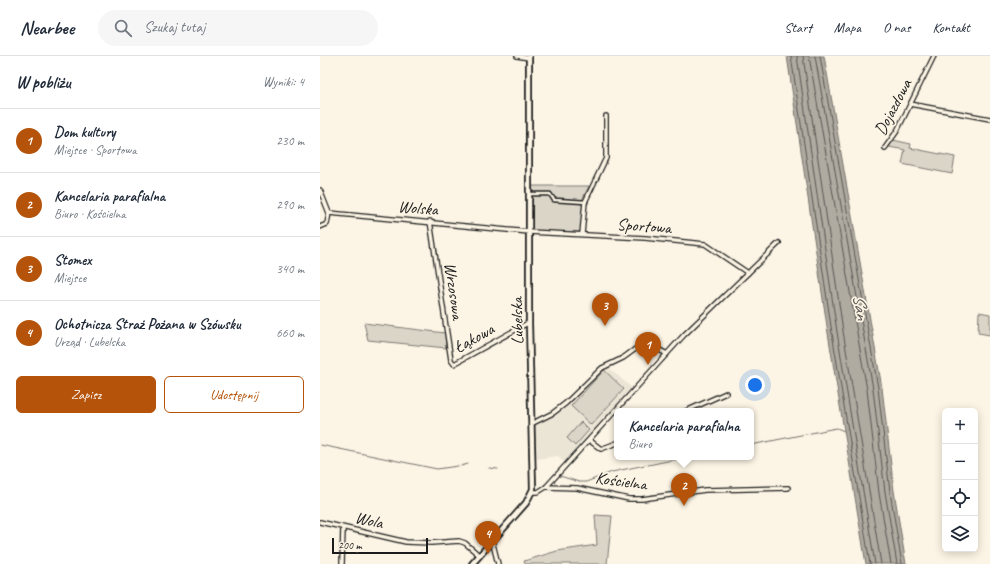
<!DOCTYPE html>
<html lang="pl">
<meta charset="utf-8">
<style>
:root{--surface:#fff;--page:#f6f6f7;--text:#1f2937;--muted:#747a83;--line:#e0e1e3;--accent:#b45309}
body{margin:0;font-family:Caveat,sans-serif;background:var(--page);color:var(--text)}
.controls{position:absolute;right:12px;bottom:12px;display:grid;overflow:hidden;border-radius:6px;box-shadow:0 2px 10px #0003}
.controls button{width:36px;height:36px;display:grid;place-items:center;padding:0;border:0;border-bottom:1px solid var(--line);background:var(--surface);color:var(--text);font:20px sans-serif}
.scale{position:absolute;left:12px;bottom:10px;width:96px;box-sizing:border-box;padding-left:4px;border:2px solid #1c1c1c;border-top:0;font-size:11px;line-height:14px;white-space:nowrap;color:#1c1c1c;-webkit-text-stroke:3px #fcf5e5;paint-order:stroke}
.you{position:absolute;left:435px;top:329px;width:14px;height:14px;margin:-10px;border:3px solid #fff;border-radius:50%;background:#1a73e8;box-shadow:0 0 0 6px #1a73e833}
.badge{display:grid;place-items:center;width:26px;height:26px;border-radius:50%;background:var(--accent);color:#fff;font-size:13px;font-weight:700}
.pin{position:absolute;translate:-50% -33px;filter:drop-shadow(0 1px 2px #0008)}
.pin::after{content:'';position:absolute;top:21px;width:14px;height:12px;background:inherit;clip-path:polygon(0 0,100% 0,50% 100%)}
.popup{position:absolute;left:294px;top:352px;width:140px;height:52px;box-sizing:border-box;display:grid;place-content:center;border-radius:6px;background:var(--surface);filter:drop-shadow(0 1px 3px #0005);font-size:13px;white-space:nowrap;color:var(--muted)}
.popup b{font-size:15px;color:var(--text)}
.popup::after{content:'';position:absolute;left:50%;top:100%;margin-left:-8px;border:8px solid transparent;border-top-color:var(--surface)}
.list{margin:0;padding:0;list-style:none}
h2{display:flex;justify-content:space-between;align-items:center;height:52px;margin:0;padding:0 16px;font-size:17px}
h2 small{font-size:13px;font-weight:400;color:var(--muted)}
.list li{display:grid;grid-template-columns:26px 1fr auto;gap:12px;align-items:center;box-sizing:border-box;height:64px;padding:0 16px;border-top:1px solid var(--line)}
.list b{display:block;font-size:15px;white-space:nowrap}
.list p{margin:0;font-size:13px;white-space:nowrap;color:var(--muted)}
.list em{font-size:13px;font-style:normal;color:var(--muted)}
.actions{display:flex;gap:8px;padding:12px 16px}
.actions a{flex:1;padding:9px 0;border:1px solid var(--accent);border-radius:6px;text-align:center;font-size:14px;color:var(--accent)}
.actions .main{background:var(--accent);color:#fff}
.icon{flex:none;width:22px;height:22px;fill:none;stroke:currentColor;stroke-width:2;stroke-linecap:round;stroke-linejoin:round}
.map{position:relative;flex:none;width:670px;height:508px;overflow:hidden}
header{display:flex;align-items:center;gap:24px;box-sizing:border-box;height:56px;padding:0 20px;background:var(--surface);border-bottom:1px solid var(--line)}
header strong{font-size:19px}
nav{display:flex;gap:22px;margin-inline-start:auto;font-size:14px}
.search{width:280px;height:36px;background:var(--page);display:flex;align-items:center;gap:10px;box-sizing:border-box;padding:0 14px;border-radius:22px;color:var(--muted);font-size:15px}
main{display:flex}
aside{flex:1;background:var(--surface)}
.map>svg:first-child{display:block}
.built{fill:#ebe5d6}
.green{fill:#dbd5c8;stroke:#7c7872}
.water{fill:#b0aba1;stroke:#75726c}
.lines{fill:none;stroke-linecap:round;stroke-linejoin:round}
.shore{stroke:#575551;stroke-width:1}
.stream{stroke:#75726c;stroke-width:1}
.pedestrian-casing{stroke:#1c1c1c;stroke-width:5.5}
.minor-casing{stroke:#1c1c1c;stroke-width:6}
.secondary-casing{stroke:#1c1c1c;stroke-width:8}
.pedestrian{stroke:#fcf5e5;stroke-width:2.5}
.minor{stroke:#fcf5e5;stroke-width:3.5}
.secondary{stroke:#fcf5e5;stroke-width:4.5}
.labels{text-anchor:middle;dominant-baseline:central;stroke-width:3.5;stroke-linejoin:round;paint-order:stroke}
.street-label{font-size:17px;fill:#1c1c1c;stroke:#fcf5e5}
.water-label{font-size:18px;font-style:italic;fill:#575551;stroke:#fcf5e5}
</style>
<header>
<strong>Nearbee</strong>
<div class="search"><svg class="icon" aria-label="search" viewBox="0 0 24 24"><circle cx="10" cy="10" r="6"/><path d="M15 15l6 6"/></svg>Szukaj tutaj</div>
<nav><a>Start</a><a>Mapa</a><a>O nas</a><a>Kontakt</a></nav>
</header>
<main>
<aside>
<h2>W pobliżu<small>Wyniki: 4</small></h2>
<ul class="list">
<li><span class="badge">1</span><div><b>Dom kultury</b><p>Miejsce · Sportowa</p></div><em>230 m</em></li>
<li><span class="badge">2</span><div><b>Kancelaria parafialna</b><p>Biuro · Kościelna</p></div><em>290 m</em></li>
<li><span class="badge">3</span><div><b>Stomex</b><p>Miejsce</p></div><em>340 m</em></li>
<li><span class="badge">4</span><div><b>Ochotnicza Straż Pożana w Szówsku</b><p>Urząd · Lubelska</p></div><em>660 m</em></li>
</ul>
<div class="actions"><a class="main">Zapisz</a><a>Udostępnij</a></div>
</aside>
<div class="map">
<svg width="670" height="508" viewBox="0 0 670 508">
<rect width="100%" height="100%" fill="#fcf5e5"/>
<filter id="ink" filterUnits="userSpaceOnUse"><feTurbulence type="fractalNoise" baseFrequency=".025" numOctaves="2"/><feDisplacementMap in="SourceGraphic" scale="8" xChannelSelector="R" yChannelSelector="G"/><feConvolveMatrix kernelMatrix="1 2 1 2 8 2 1 2 1" color-interpolation-filters="sRGB"/></filter>
<g filter="url(#ink)">
<polygon class="built" points="289,312 312,332 245,407 238,400 216,403 215,369 246,350 284,313"/>
<g class="green">
<polygon points="573,84 591,88 590,92 635,101 632,118 582,108 585,94 569,91"/>
<polygon points="212,130 269,130 263,142 261,174 259,176 211,175"/>
<polygon points="659,256 670,258 670,279 658,277"/>
<polygon points="44,267 125,277 126,292 48,284"/>
<polygon points="284,314 304,333 271,369 251,350"/>
<polygon points="261,366 269,374 255,390 247,382"/>
<polygon points="275,459 292,460 287,508 205,508 204,505 237,495 277,489"/>
</g>
<polygon class="water" points="467,0 504,0 562,332 574,435 586,508 546,508 508,277"/>
<g class="lines">
<g class="shore">
<polyline points="471,0 512,277 550,508"/>
<polyline points="477,0 517,276 555,508"/>
<polyline points="483,0 523,275 561,508"/>
<polyline points="489,0 547,334 559,437 571,508"/>
<polyline points="495,0 553,333 565,436 577,508"/>
<polyline points="500,0 558,332 570,436 582,508"/>
</g>
<g class="stream">
<polyline points="0,389 117,413 138,410"/>
<polyline points="431,389 511,373 517,372 524,375"/>
<polyline points="328,409 367,401"/>
<polyline points="141,410 148,408"/>
<polyline points="169,412 178,413"/>
<polyline points="240,420 259,426 266,426 292,416 325,409"/>
</g>
<defs>
<polyline id="pedestrian" points="209,138 230,138 234,144 266,146"/>
<g id="minor">
<polyline points="197,0 209,2"/>
<polyline points="590,48 670,63"/>
<polyline points="565,92 577,75 614,0"/>
<polyline points="0,134 9,157 209,176 325,182 385,188 428,217"/>
<polyline points="110,165 131,304 134,308 206,268 209,268"/>
<polyline points="0,171 7,168 9,157"/>
<polyline points="262,178 265,146 286,102 286,60"/>
<polyline points="366,355 406,337"/>
<polyline points="211,368 233,357 246,347 282,312 303,302 325,286 347,298"/>
<polyline points="269,384 281,393 297,387"/>
<polyline points="226,431 257,432 309,443 322,443 385,434 468,432"/>
<polyline points="212,436 218,436 226,431 364,279 459,187"/>
<polyline points="0,466 86,486 111,487 139,485 145,487 159,499"/>
<polyline points="172,484 178,508"/>
<polyline points="22,508 23,472"/>
</g>
<polyline id="secondary" points="152,508 206,447 213,433 209,268 209,0"/>
</defs>
<use href="#pedestrian" class="pedestrian-casing"/>
<use href="#minor" class="minor-casing"/>
<use href="#secondary" class="secondary-casing"/>
<use href="#pedestrian" class="pedestrian"/>
<use href="#minor" class="minor"/>
<use href="#secondary" class="secondary"/>
</g>
</g>
<g class="labels">
<g class="street-label">
<text transform="translate(573 51) rotate(-62)">Dojazdowa</text>
<text transform="translate(98 152) rotate(5)">Wolska</text>
<text transform="translate(324 170) rotate(4)">Sportowa</text>
<text transform="translate(134 235) rotate(82)">Wrzosowa</text>
<text transform="translate(197 265) rotate(-91)">Lubelska</text>
<text transform="translate(154 282) rotate(-29)">Łąkowa</text>
<text transform="translate(301 425) rotate(8)">Kościelna</text>
<text transform="translate(49 464) rotate(13)">Wola</text>
</g>
<g class="water-label">
<text transform="translate(541 251) rotate(82)">San</text>
</g>
</g>
</svg>
<div class="controls">
<button>+</button>
<button>−</button>
<button><svg class="icon" aria-label="locate" viewBox="0 0 24 24"><circle cx="12" cy="12" r="6"/><path d="M12 2v4M12 18v4M2 12h4M18 12h4"/></svg></button>
<button><svg class="icon" aria-label="layers" viewBox="0 0 24 24"><path d="M12 4l9 5-9 5-9-5zM3 14l9 5 9-5"/></svg></button>
</div>
<div class="scale">200 m</div>
<div class="you"></div>
<div class="pin badge" style="left:328px;top:309px">1</div>
<div class="pin badge" style="left:364px;top:450px">2</div>
<div class="popup"><b>Kancelaria parafialna</b>Biuro</div>
<div class="pin badge" style="left:285px;top:270px">3</div>
<div class="pin badge" style="left:168px;top:498px">4</div>
</div>
</main>
